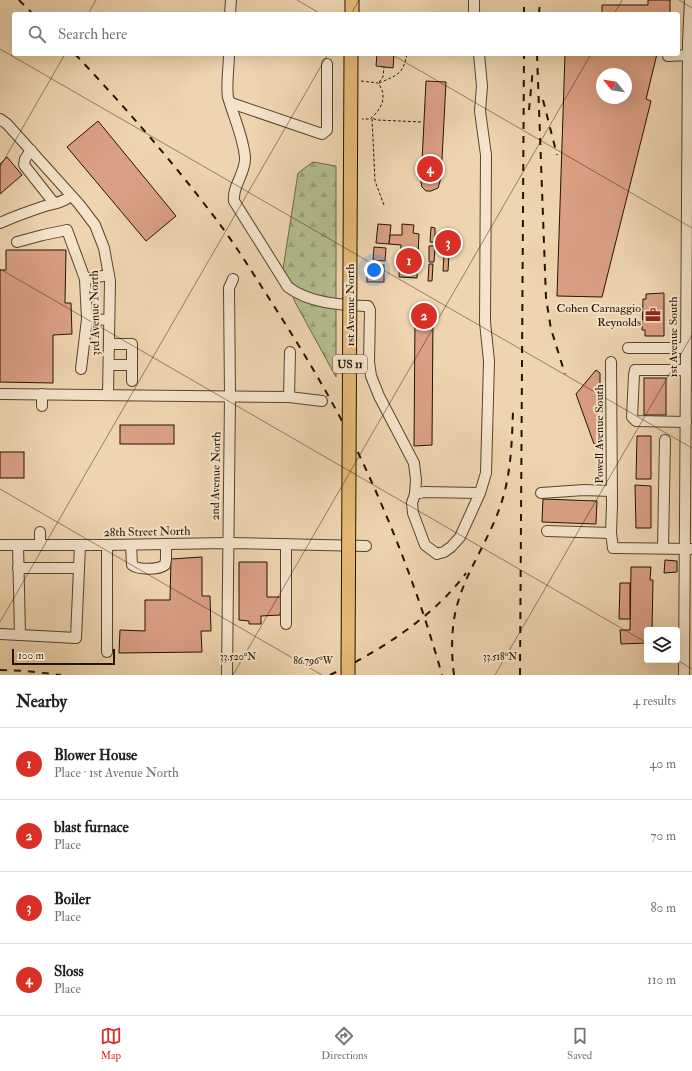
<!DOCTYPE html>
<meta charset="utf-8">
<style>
:root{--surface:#fff;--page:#f6f6f6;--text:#202124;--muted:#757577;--line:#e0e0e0;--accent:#d93025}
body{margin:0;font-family:"IM FELL Double Pica",serif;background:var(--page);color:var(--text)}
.controls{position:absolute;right:12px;bottom:12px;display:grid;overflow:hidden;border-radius:4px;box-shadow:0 4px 16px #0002}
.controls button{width:36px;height:36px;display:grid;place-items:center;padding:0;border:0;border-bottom:1px solid var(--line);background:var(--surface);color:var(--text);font:20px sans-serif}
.compass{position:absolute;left:596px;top:68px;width:36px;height:36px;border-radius:50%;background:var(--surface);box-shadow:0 4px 16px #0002;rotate:300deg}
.scale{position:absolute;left:12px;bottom:10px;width:103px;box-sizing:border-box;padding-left:4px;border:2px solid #231302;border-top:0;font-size:11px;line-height:14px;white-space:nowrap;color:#231302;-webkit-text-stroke:3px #f5e4cb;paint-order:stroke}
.you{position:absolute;left:374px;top:270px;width:14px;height:14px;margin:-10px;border:3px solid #fff;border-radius:50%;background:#1a73e8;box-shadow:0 0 0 6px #1a73e833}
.badge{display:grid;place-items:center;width:26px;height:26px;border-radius:50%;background:var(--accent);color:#fff;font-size:13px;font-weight:700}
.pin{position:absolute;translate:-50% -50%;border:2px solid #fff;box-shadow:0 1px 4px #0006}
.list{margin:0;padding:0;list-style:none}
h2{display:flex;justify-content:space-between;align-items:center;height:52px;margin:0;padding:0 16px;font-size:17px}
h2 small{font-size:13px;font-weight:400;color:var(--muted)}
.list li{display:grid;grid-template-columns:26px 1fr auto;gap:12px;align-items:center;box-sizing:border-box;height:72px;padding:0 16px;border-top:1px solid var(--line)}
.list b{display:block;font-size:15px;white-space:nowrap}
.list p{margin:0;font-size:13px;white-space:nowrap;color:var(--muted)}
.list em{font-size:13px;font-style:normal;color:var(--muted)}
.icon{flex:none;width:22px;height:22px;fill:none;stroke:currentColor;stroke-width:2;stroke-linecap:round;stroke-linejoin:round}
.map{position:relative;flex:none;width:692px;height:675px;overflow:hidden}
.search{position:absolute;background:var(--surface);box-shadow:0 4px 16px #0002;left:12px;right:12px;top:12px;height:44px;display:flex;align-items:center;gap:10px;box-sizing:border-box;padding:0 14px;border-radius:4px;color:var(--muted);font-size:15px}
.sheet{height:340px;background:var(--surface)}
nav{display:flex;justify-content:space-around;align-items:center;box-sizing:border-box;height:56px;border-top:1px solid var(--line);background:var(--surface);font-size:11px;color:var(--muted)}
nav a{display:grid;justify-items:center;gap:2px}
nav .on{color:var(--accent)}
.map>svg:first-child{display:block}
.forest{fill:url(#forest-firs);stroke:#6c6848}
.building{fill:#dba083;stroke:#231302;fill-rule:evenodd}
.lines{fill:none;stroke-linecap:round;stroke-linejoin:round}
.minor-casing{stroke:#56442d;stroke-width:12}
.major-casing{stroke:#231302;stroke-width:15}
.path{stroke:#231302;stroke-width:1;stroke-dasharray:3 2;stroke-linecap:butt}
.minor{stroke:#f5e4cb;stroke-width:10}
.major{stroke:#e8ba78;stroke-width:13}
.rail{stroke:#231302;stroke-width:2;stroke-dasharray:7 7;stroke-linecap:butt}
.major-bridge-casing{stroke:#231302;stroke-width:15;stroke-linecap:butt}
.major-bridge{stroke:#e8ba78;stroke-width:13}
.ticks{fill:none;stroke:#231302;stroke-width:1;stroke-opacity:0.45}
.labels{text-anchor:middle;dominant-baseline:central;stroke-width:4;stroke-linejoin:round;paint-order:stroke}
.shield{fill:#f5e4cb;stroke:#62523e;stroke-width:1}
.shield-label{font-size:11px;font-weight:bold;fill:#231302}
.street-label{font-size:12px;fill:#231302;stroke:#f5e4cb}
.poi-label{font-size:12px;fill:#231302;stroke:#f5e4cb;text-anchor:end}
.ticks-label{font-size:10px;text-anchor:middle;fill:#231302;stroke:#f5e4cb;stroke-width:4;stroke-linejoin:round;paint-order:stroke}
</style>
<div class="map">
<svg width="692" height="675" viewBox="0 0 692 675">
<defs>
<pattern id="forest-firs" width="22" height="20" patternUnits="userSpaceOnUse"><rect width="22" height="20" fill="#b5be8d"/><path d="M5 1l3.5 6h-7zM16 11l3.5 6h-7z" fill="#9ba278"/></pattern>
</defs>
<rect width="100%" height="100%" fill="#efd5af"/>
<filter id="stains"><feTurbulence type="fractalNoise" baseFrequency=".005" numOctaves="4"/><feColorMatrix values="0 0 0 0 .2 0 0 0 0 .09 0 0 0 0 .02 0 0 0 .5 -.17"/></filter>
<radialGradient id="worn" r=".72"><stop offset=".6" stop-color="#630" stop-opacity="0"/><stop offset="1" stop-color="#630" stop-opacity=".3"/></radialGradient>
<polygon class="forest" points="313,162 336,166 336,377 295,302 283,269 298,173"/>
<g class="building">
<polygon points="648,0 670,0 670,14 602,14 602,5 648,5"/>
<polygon points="377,54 394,54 393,68 376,66"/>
<path d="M 565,54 L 657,54 L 646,99 L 651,101 L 602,297 L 557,296 ZM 602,74 L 626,74 L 626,98 L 602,98 Z"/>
<polygon points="426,81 446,82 441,178 438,188 431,191 426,191 422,187 421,182"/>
<polygon points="98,121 176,216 146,241 67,147"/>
<polygon points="7,157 22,175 0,194 0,164"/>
<polygon points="378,224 391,225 389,244 376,243"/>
<polygon points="402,224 414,225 413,233 419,234 417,278 399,277 401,245 389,244 390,235 402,235"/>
<polygon points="431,227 435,228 435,242 430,242"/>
<polygon points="446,233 451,234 449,252 445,251"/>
<polygon points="429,246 435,246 434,262 429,262"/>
<polygon points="374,247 386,248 385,261 373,260"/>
<polygon points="6,250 66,250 65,303 71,303 72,334 53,335 53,383 0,382 0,270 6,270"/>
<polygon points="444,253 449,254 448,271 443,271"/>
<polygon points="429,264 433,264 432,281 428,281"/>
<rect x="367" y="265" width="17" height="17"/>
<polygon points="664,293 664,336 645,336 645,330 642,330 643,299 646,299 646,294"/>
<polygon points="423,309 430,311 433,315 432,445 414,446 415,316 417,312"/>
<circle cx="424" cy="317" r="6"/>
<polygon points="596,370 600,373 600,444 594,444 576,394"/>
<rect x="644" y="378" width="22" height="37"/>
<rect x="120" y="425" width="54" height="19"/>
<polygon points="637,436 651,436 651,479 636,479"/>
<rect x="0" y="452" width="24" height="26"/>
<polygon points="635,485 651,486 651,528 636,528"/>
<polygon points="543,499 597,501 596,524 542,522"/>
<polygon points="202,557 202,596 210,596 211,631 201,631 202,652 119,653 120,630 145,631 145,600 170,600 171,559"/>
<polygon points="665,560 677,561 677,572 664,573"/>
<polygon points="239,562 267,562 267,597 282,597 280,615 261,616 261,624 249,624 249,621 239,620"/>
<polygon points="631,567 651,567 650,580 653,580 652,630 647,630 647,643 621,644 620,630 630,630"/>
<polygon points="620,583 630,583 630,619 619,619"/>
</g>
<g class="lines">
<defs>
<g id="minor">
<polyline points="230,14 231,0"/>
<polyline points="474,14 474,0"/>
<path d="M 229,54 C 229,65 226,87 228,97 C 234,118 243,136 245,157 C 246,173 232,186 234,201 L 288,287 C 309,303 340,305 365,306 L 368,306 L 370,310 L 369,362 L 371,376 L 379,396 L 414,463 L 416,480 L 415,494"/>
<polyline points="479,54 482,86 480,111 486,155 485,322 489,361 486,473 480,493 460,537 451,547 444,552 437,554 425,545 413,513 412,503 415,494 424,492 480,493"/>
<polyline points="668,56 688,55"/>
<polyline points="231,103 322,134 327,130 327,64"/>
<polyline points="0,119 7,124 79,204 95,225 104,248 110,281 108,395"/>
<polyline points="31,150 25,159 24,165 54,203"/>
<path d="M 0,223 C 15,216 30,211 45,206 C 56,203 61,203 71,196"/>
<polyline points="17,242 43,235 67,230 85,279 87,319 81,369"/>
<polyline points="85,279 109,275"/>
<polyline points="87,319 109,320"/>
<polyline points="109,344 132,344 132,381"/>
<polyline points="628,348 686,348"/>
<polyline points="611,362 612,505 611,533 613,548 692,549"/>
<polyline points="109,365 132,365"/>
<polyline points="0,394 289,397 322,401"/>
<polyline points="289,397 290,352"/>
<polyline points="42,406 42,394"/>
<polyline points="686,422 636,421 632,417 634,375 635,370 686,370"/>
<polyline points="541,493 584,490 612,491"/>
<polyline points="547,531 611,533"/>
<polyline points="0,545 107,545 228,543 366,546"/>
<polyline points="40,545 40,532"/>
<polyline points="107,545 107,652"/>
<path d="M 131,545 L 132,565 C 138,570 158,570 165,565 L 166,559 L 166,544"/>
<polyline points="663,548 665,440"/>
<polyline points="18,568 79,568"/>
<polyline points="286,624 286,544"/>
<polyline points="0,634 20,635 18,545"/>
<polyline points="20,635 76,638 80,545"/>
<polyline points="227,675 230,396 229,288 233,279"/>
<polyline points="684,675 688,42 690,0"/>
</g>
<polyline id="major" points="352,14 352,0"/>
</defs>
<use href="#minor" class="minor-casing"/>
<use href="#major" class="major-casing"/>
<g class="path">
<path d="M 361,81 L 378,83 C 388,96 382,109 370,119 L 362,119"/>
<polyline points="379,82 383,77 384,67"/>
<path d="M 379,83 C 397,75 403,75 407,54"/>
<polyline points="384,205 375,181 372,118 377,120 422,122"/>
</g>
<use href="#minor" class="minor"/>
<use href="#major" class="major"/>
<g class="rail">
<polyline points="19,0 33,14"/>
<polyline points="524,14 524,0"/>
<polyline points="539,14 540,0"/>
<path d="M 75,54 C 122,104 167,155 209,210 C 232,239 252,272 272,303 C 308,359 342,416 369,476 C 398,540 423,607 442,675"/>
<polyline points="537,54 546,298 551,329 565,374"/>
<polyline points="543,100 557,155"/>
<polyline points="529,110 533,68"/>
<polyline points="0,670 26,671 61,675"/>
<path d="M 330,675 C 378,652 434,617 466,573"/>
<path d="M 454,675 C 451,651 451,625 458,602 C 468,568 490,538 501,504 C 511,475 512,441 513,410"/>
<polyline points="520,675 524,54"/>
</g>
<defs>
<polyline id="major-bridge" points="348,675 351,54"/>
</defs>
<use href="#major-bridge" class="major-bridge-casing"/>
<use href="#major-bridge" class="major-bridge"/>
</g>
<path class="ticks" d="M 297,0 L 321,14M 679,0 L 692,8M 88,14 L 96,0M 351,14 L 359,0M 614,14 L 622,0M 0,49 L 692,448M 391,54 L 692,228M 0,167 L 65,54M 0,269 L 647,643M 0,489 L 322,675M 0,622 L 328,54M 677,660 L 692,669M 233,675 L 591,54M 495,675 L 692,335"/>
<defs>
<symbol id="office-bare" viewBox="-9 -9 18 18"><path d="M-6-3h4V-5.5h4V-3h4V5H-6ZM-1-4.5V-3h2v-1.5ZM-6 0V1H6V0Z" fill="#8f2418" stroke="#f5e4cb" stroke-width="2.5" paint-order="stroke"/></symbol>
</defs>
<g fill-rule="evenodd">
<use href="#office-bare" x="642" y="304" width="22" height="22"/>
</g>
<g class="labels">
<rect class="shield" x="333" y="355" width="34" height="18" rx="3"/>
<g class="shield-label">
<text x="350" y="364">US 11</text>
</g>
<g class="street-label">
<text transform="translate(350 305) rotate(-90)">1st Avenue North</text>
<text transform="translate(95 313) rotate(-91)">3rd Avenue North</text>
<text transform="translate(673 337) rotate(-90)">1st Avenue South</text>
<text transform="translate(599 434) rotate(-90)">Powell Avenue South</text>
<text transform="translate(216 476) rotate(-89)">2nd Avenue North</text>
<text transform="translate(147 532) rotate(-1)">28th Street North</text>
</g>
<g class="poi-label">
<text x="641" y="308">Cohen Carnaggio<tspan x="641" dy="14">Reynolds</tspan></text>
</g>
</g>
<g class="ticks-label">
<text x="238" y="660">33.520°N</text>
<text x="500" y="660">33.518°N</text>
<text x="313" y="664">86.796°W</text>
</g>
<rect width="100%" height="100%" filter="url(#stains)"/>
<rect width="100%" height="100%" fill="url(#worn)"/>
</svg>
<div class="controls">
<button><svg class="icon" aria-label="layers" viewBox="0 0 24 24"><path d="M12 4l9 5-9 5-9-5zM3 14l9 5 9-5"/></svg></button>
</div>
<svg class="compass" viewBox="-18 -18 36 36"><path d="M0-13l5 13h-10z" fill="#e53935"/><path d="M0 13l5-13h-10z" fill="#757577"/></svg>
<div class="scale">100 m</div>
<div class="you"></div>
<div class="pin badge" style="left:409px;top:261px">1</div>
<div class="pin badge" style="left:424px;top:316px">2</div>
<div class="pin badge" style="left:448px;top:243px">3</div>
<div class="pin badge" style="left:430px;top:169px">4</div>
<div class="search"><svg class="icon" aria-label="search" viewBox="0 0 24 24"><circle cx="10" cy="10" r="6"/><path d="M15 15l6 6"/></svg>Search here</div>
</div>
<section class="sheet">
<h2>Nearby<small>4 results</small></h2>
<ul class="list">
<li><span class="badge">1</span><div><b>Blower House</b><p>Place · 1st Avenue North</p></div><em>40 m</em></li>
<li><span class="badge">2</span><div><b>blast furnace</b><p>Place</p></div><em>70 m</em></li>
<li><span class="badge">3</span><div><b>Boiler</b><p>Place</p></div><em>80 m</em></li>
<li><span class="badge">4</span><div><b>Sloss</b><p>Place</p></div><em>110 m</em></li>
</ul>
</section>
<nav>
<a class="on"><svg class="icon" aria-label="map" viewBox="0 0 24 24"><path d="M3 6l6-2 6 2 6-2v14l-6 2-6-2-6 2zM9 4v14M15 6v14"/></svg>Map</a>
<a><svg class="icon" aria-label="directions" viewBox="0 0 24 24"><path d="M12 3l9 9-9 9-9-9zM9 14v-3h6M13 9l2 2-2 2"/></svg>Directions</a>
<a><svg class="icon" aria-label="saved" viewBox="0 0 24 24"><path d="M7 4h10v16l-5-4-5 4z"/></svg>Saved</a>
</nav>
